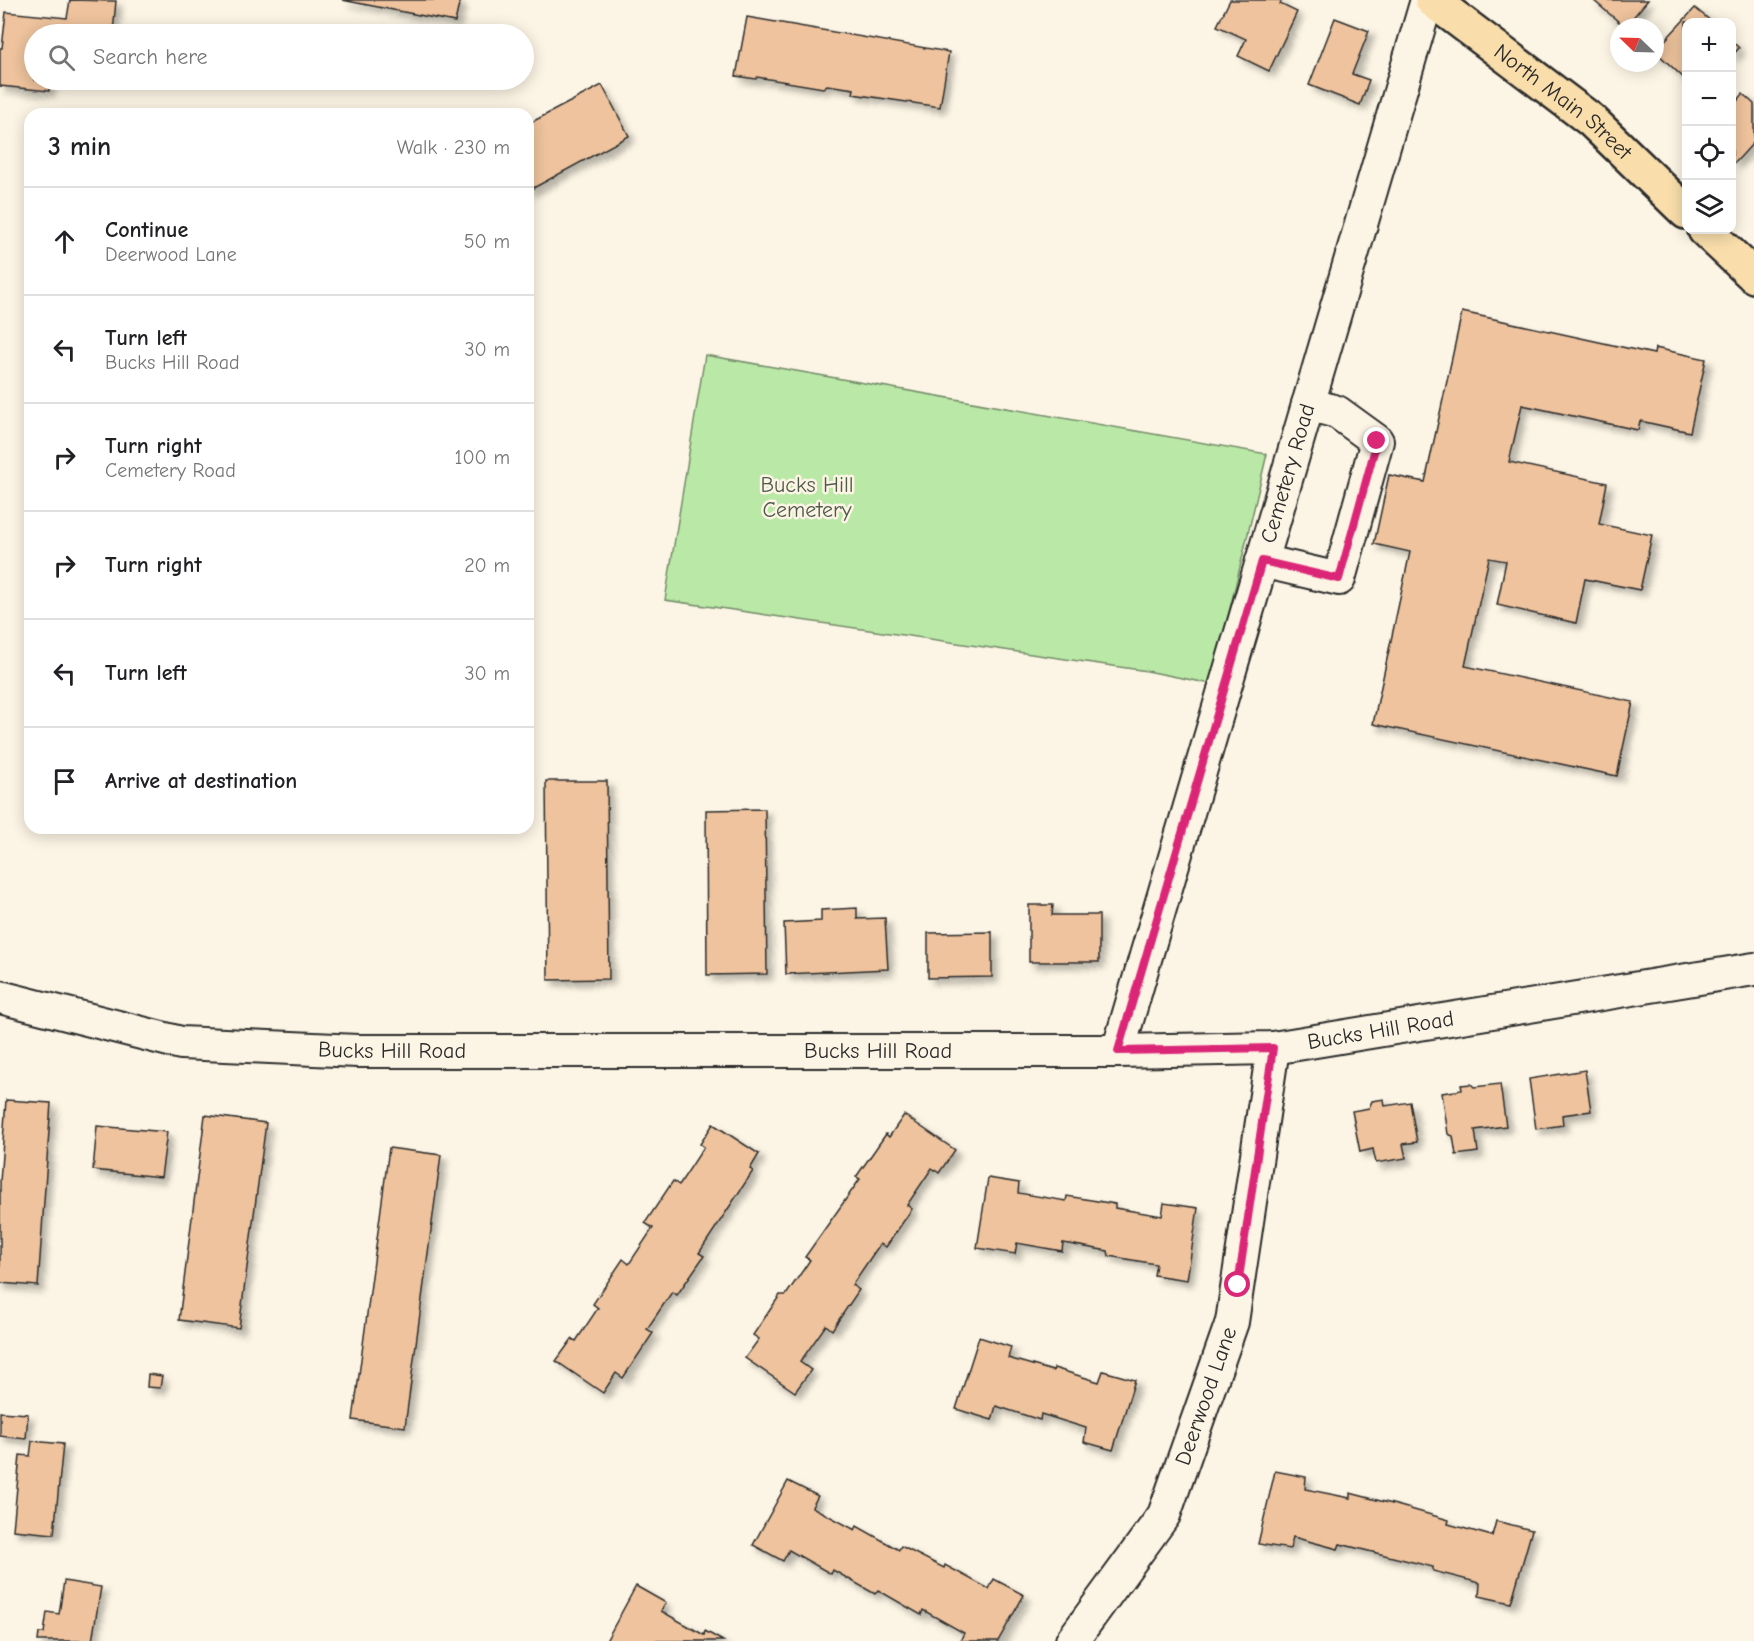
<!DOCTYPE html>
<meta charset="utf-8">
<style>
:root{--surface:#fff;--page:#f2f2f2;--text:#202124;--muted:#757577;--line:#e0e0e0}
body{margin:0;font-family:"Comic Neue",sans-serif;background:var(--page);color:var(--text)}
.controls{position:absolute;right:18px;top:18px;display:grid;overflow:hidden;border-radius:12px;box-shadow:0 3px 15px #0003}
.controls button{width:54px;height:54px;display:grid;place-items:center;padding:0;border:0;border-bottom:2px solid var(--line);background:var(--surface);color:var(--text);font:30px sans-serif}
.compass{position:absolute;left:1610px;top:18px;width:54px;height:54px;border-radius:50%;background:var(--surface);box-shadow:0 3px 15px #0003;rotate:293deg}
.stop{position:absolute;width:18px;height:18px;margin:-14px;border:4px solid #db2777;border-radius:50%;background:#fff}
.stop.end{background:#db2777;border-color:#fff;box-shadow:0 2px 6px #0008}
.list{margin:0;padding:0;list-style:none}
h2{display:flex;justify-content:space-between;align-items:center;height:78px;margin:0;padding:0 24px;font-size:26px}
h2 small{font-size:20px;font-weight:400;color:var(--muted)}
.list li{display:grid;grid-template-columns:39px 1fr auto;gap:18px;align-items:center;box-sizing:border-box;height:108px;padding:0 24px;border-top:2px solid var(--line)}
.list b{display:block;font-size:22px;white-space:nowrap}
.list p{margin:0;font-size:20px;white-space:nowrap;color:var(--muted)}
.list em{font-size:20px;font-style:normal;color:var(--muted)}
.icon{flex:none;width:33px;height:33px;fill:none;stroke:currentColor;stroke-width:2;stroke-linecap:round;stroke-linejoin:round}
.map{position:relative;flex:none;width:1754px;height:1641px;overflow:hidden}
.search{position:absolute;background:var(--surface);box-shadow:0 3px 15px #0003;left:24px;top:24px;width:510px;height:66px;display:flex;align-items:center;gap:15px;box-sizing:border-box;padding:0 21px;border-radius:33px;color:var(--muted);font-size:22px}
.panel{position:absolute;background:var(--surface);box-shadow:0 3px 15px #0003;left:24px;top:108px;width:510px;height:726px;border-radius:18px}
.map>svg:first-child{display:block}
.green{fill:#bae8a6;stroke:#728a68;stroke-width:1.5}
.building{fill:#eec39d;stroke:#2b2b2b;stroke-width:1.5;filter:url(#shadow)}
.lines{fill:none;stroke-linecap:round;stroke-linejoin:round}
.minor-casing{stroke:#2b2b2b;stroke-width:36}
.major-casing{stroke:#2b2b2b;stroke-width:38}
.minor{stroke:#fcf5e5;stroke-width:32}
.major{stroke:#f9deab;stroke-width:33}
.route{stroke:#db2777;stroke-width:8}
.labels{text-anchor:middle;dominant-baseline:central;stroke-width:5;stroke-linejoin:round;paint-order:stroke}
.street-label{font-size:22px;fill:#2b2b2b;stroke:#fcf5e5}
.park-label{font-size:22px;fill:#4f5a4a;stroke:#fcf5e5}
</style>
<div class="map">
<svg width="1754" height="1641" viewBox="0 0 1754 1641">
<defs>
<filter id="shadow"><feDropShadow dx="5.5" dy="5.5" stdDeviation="3" flood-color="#0004"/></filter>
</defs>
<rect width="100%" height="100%" fill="#fcf5e5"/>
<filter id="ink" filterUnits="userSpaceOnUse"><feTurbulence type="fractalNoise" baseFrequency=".0167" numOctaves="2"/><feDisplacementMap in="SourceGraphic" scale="12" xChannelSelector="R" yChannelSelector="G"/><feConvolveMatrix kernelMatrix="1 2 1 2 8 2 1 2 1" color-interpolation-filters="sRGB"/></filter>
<g filter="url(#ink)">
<polygon class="green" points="705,355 1267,454 1212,684 1147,671 665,600"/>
<g class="building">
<polygon points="70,0 116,1 113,32 66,26 65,34 34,34 34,80 50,80 49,91 0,86 0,48 2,48 6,12 67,18"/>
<polygon points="342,0 460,0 455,22"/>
<polygon points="1230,0 1282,0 1280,4 1297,12 1269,71 1238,56 1246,39 1217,26"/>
<polygon points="1593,0 1648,0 1625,27"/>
<polygon points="1695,8 1712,22 1686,22 1686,80 1655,51"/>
<polygon points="747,17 949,52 940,107 853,94 854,89 827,85 823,88 757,77 756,79 736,76"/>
<polygon points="1335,18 1369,31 1352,74 1369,80 1360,105 1309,85"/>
<polygon points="1732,41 1739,48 1732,56"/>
<polygon points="602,85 629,136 528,191 528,124"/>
<polygon points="1743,94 1754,104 1754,142 1735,163 1732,160 1732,107"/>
<polygon points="1462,312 1654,354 1655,348 1706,359 1690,432 1640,421 1638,430 1522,405 1509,462 1607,483 1599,524 1652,535 1640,590 1585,579 1576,623 1497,605 1506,561 1489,558 1465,666 1633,702 1617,776 1373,724 1410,552 1374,544 1389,475 1425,482"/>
<polygon points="546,781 607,781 609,979 548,980"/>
<polygon points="765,809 767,974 707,975 706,810"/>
<polygon points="1029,905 1053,905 1052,915 1099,915 1099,962 1029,962"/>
<polygon points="857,908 857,919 885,918 888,969 786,974 784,923 821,921 821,910"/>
<polygon points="992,932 992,977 928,978 928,933"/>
<polygon points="1585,1070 1591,1111 1562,1115 1563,1125 1536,1129 1529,1079"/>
<polygon points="1471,1084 1474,1087 1500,1084 1506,1126 1475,1130 1478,1152 1456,1155 1453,1136 1448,1134 1442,1093 1462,1090 1461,1085"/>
<polygon points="1384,1099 1385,1106 1410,1102 1417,1142 1403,1144 1406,1158 1376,1163 1373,1149 1360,1152 1352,1111 1369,1108 1372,1101"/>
<polygon points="6,1100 51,1103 38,1286 0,1283 0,1182"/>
<polygon points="205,1115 266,1123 239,1328 179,1320"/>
<polygon points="904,1115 955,1150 939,1173 932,1168 907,1205 912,1209 886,1247 880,1244 852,1285 859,1290 832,1330 826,1325 800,1362 811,1370 795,1392 745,1358 759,1339 753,1335 780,1295 786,1295 810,1260 805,1257 860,1179 856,1177 886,1134 889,1137"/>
<polygon points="713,1124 759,1154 750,1169 753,1171 699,1253 704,1256 677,1295 672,1292 647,1329 653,1333 623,1378 616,1373 603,1393 556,1361 572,1339 576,1341 598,1308 593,1304 623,1259 629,1264 653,1228 645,1223 673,1181 679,1185 704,1147 700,1144"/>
<polygon points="97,1126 167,1132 161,1177 93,1170"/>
<polygon points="389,1148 441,1155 405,1427 353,1420"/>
<polygon points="988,1178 1019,1183 1018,1193 1066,1201 1067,1196 1115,1204 1115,1208 1162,1216 1164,1203 1198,1208 1187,1280 1154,1275 1156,1264 1109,1256 1108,1251 1063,1243 1062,1251 1017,1243 1015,1254 977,1248"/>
<polygon points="979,1337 1011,1347 1008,1358 1053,1371 1054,1368 1099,1382 1103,1371 1135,1380 1113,1450 1084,1442 1086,1428 1041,1414 1040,1420 996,1406 992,1420 956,1409"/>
<polygon points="148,1374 162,1376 160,1388 147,1387"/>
<polygon points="0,1412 28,1414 26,1439 0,1436"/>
<polygon points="32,1441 63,1444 54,1534 13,1530 20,1455 30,1456"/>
<polygon points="1275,1471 1306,1477 1305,1489 1350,1498 1350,1493 1400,1506 1449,1520 1448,1524 1492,1536 1496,1521 1532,1530 1511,1603 1479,1596 1480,1583 1433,1571 1433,1567 1340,1544 1338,1549 1293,1537 1290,1549 1258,1544"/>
<polygon points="788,1481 818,1496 812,1507 855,1530 857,1526 899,1550 901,1546 944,1568 945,1565 989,1589 994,1579 1024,1595 998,1641 960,1641 964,1633 923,1610 921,1615 878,1590 875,1594 833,1570 831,1574 789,1550 783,1561 753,1545"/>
<polygon points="64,1581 101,1587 92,1641 38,1641 39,1633 44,1633 47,1612 59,1614"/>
<polygon points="636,1586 666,1603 661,1611 704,1635 705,1631 723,1641 606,1641"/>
</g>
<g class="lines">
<defs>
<g id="minor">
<polyline points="1262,561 1339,579 1377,441 1337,412 1308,404"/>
<path id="s1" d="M 0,997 L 181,1043 L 358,1051 L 1118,1051 L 1273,1048 L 1754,969"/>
<path id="s2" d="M 1118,1051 L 1427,0"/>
<path id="s3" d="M 1072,1641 L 1164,1515 L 1232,1322 L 1273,1048"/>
</g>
<g id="major">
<path id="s4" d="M 1432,0 L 1591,120 L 1686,212"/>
<polyline points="1705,230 1754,276"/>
</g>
</defs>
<use href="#minor" class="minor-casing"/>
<use href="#major" class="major-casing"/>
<use href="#minor" class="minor"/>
<use href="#major" class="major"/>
</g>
</g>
<g class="lines" filter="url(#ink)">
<polyline class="route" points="1238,1285 1273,1048 1118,1051 1262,561 1339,579 1377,441"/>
</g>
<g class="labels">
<g class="street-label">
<text stroke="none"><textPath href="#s4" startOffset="166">North Main Street</textPath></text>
<text stroke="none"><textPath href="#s2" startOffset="602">Cemetery Road</textPath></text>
<text stroke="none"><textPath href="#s1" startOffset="1388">Bucks Hill Road</textPath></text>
<text stroke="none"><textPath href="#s1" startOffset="398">Bucks Hill Road</textPath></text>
<text stroke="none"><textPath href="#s1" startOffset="884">Bucks Hill Road</textPath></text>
<text stroke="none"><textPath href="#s3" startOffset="282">Deerwood Lane</textPath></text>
</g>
<g class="park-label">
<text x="807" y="485">Bucks Hill<tspan x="807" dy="25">Cemetery</tspan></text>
</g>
</g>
</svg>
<div class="controls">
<button>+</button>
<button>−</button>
<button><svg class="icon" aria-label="locate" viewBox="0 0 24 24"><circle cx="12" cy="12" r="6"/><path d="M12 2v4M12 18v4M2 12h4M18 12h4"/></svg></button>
<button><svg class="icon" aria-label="layers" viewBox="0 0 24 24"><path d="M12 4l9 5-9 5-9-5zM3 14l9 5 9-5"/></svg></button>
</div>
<svg class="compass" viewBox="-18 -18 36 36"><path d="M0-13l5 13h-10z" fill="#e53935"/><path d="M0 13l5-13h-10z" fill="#757577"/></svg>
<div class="stop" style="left:1238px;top:1285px"></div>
<div class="stop end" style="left:1377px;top:441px"></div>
<div class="search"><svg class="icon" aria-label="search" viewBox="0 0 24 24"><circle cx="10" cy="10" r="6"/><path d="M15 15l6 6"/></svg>Search here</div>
<section class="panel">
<h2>3 min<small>Walk · 230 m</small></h2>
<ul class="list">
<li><svg class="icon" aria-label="ahead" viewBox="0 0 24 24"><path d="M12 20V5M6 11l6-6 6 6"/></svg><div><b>Continue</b><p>Deerwood Lane</p></div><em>50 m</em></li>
<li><svg class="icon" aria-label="left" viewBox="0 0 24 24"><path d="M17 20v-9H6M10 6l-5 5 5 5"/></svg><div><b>Turn left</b><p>Bucks Hill Road</p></div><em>30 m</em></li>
<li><svg class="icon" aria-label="right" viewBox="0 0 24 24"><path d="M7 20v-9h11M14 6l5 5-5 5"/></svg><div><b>Turn right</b><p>Cemetery Road</p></div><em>100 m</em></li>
<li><svg class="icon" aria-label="right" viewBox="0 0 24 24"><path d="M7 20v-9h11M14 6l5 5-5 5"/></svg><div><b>Turn right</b></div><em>20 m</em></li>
<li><svg class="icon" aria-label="left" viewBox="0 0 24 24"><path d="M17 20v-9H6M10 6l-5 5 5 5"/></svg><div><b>Turn left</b></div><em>30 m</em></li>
<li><svg class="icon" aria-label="arrive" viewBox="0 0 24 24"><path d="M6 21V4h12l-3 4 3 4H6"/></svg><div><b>Arrive at destination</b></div></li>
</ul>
</section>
</div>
